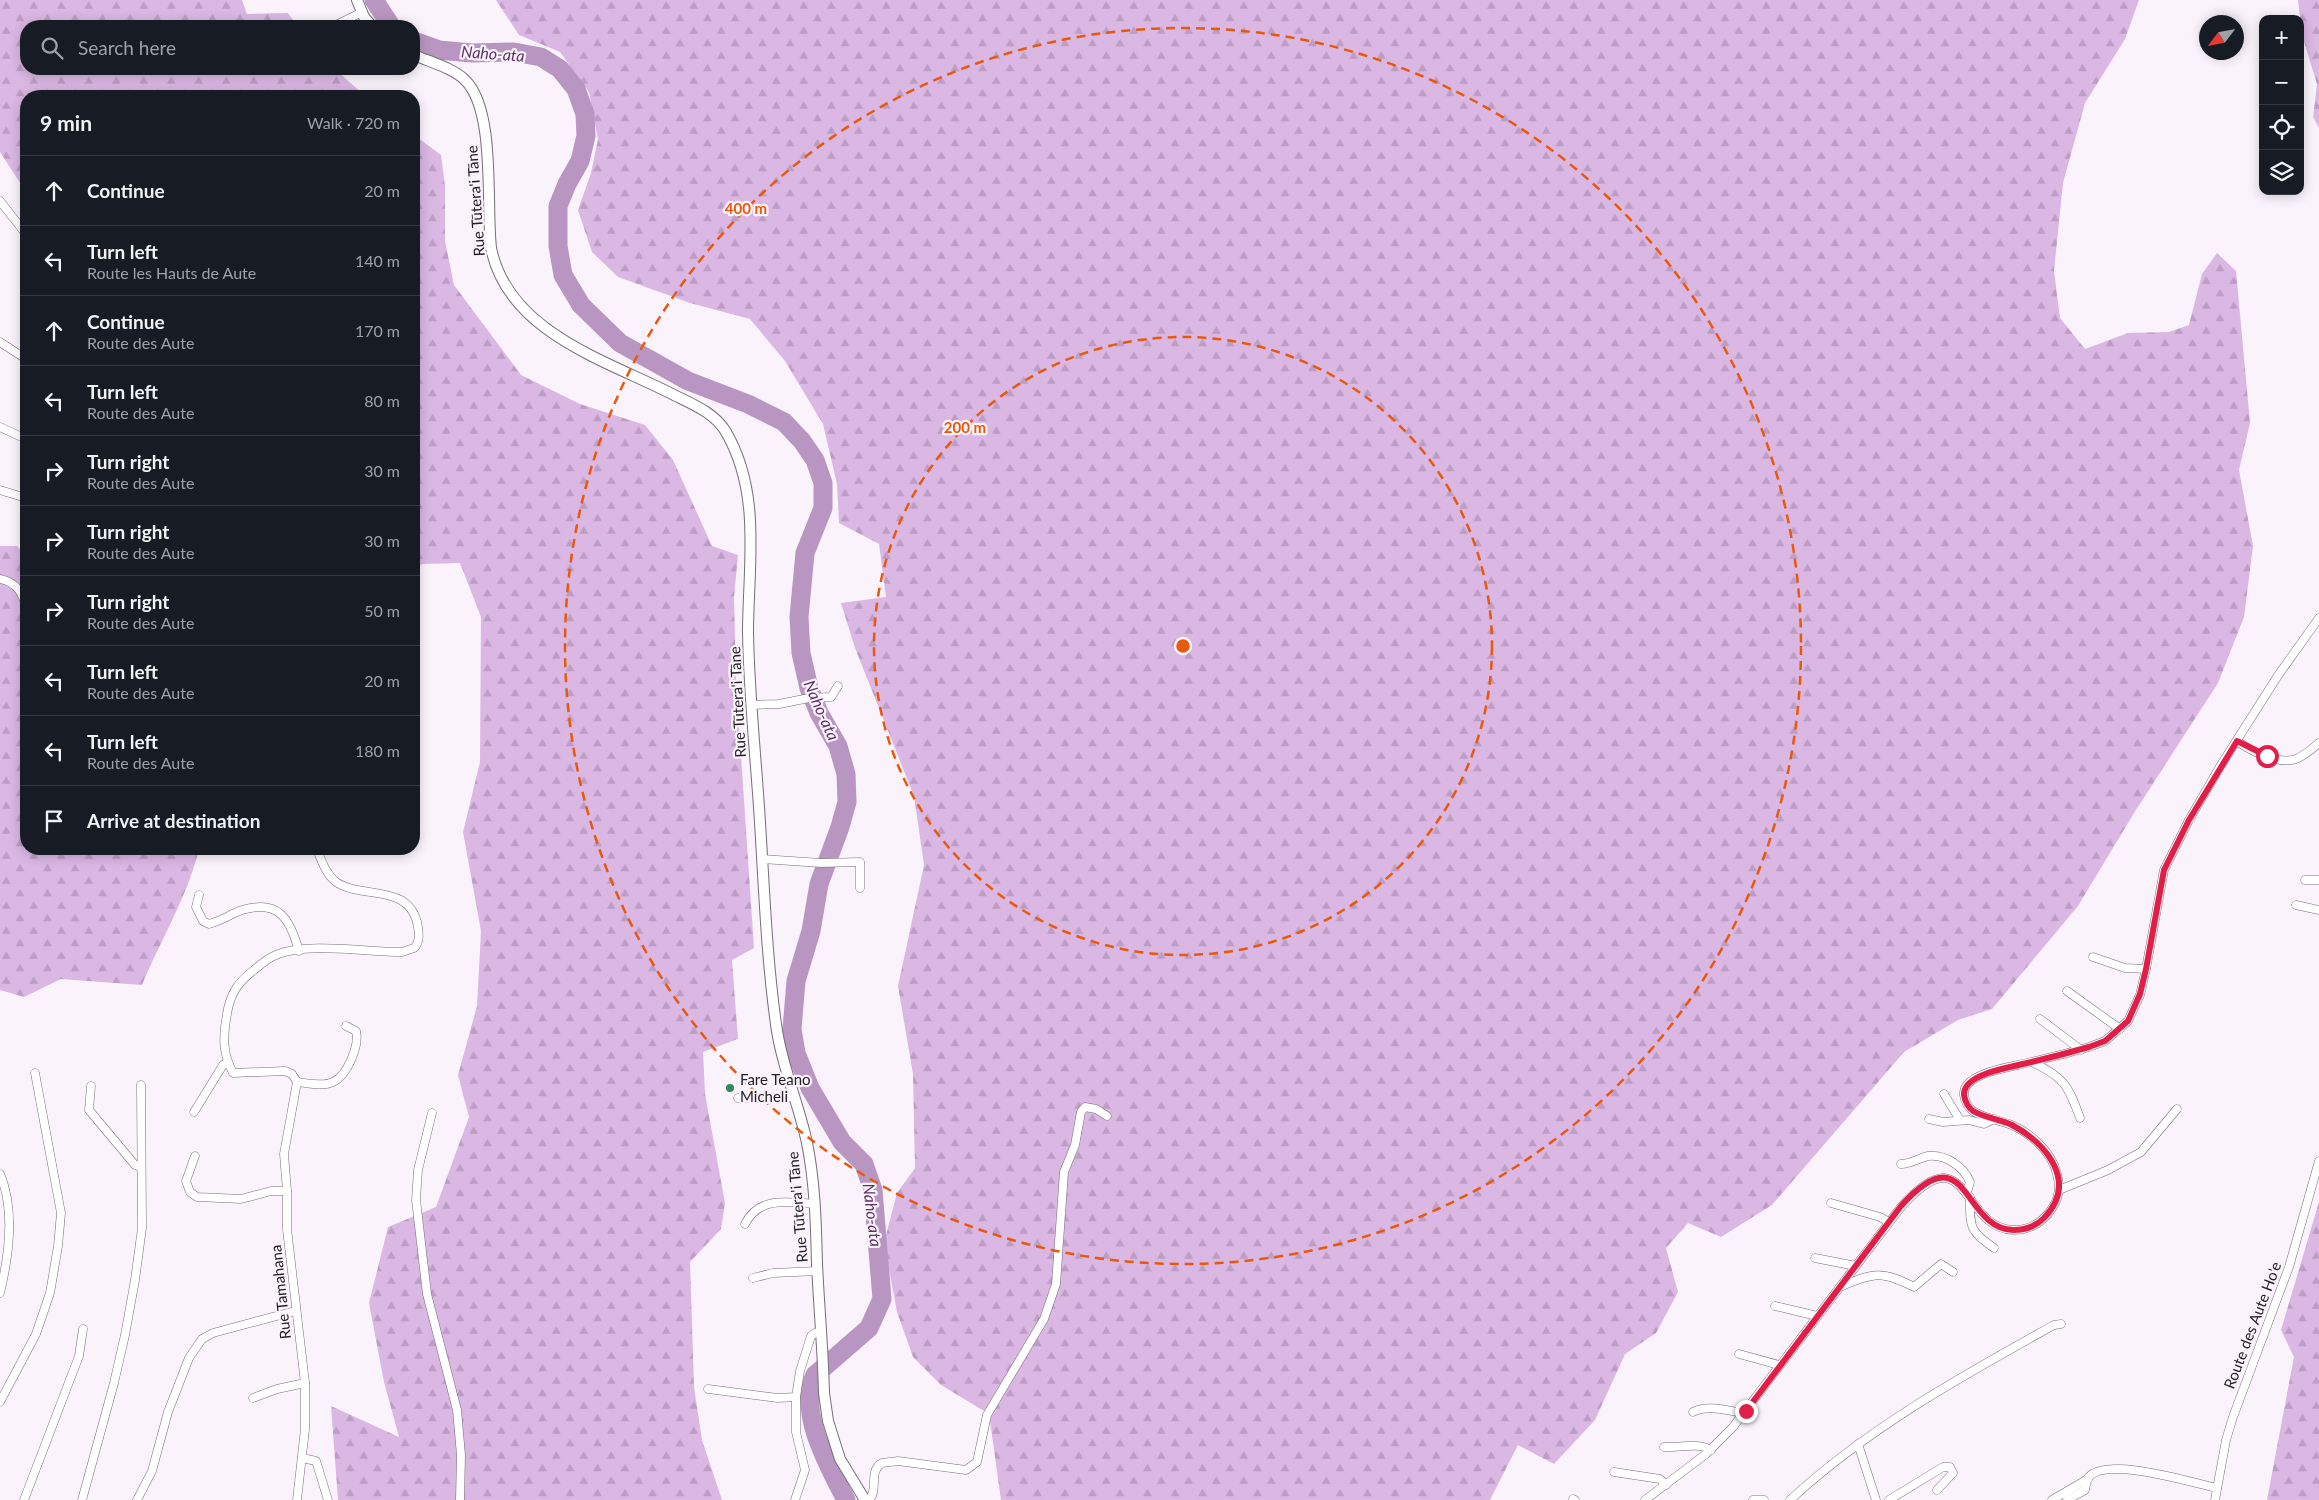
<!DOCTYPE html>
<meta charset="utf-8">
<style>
:root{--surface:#171b24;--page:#20242c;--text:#f1f3f6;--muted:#9ea1a6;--line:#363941}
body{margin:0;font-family:Lato,sans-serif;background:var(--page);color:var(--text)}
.controls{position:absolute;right:15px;top:15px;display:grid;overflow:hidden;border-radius:10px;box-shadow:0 2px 12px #0003}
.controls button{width:45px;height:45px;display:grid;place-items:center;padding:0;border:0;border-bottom:1px solid var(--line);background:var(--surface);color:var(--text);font:25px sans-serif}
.compass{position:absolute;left:2199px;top:15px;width:45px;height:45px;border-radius:50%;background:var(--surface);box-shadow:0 2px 12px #0003;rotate:238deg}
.stop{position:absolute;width:15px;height:15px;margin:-11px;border:4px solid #e11d48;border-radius:50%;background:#fff}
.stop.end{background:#e11d48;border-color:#fff;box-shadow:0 1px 5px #0008}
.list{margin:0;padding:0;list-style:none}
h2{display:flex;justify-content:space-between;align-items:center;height:65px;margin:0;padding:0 20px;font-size:21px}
h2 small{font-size:16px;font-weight:400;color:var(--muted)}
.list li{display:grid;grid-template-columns:32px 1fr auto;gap:15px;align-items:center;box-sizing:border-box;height:70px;padding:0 20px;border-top:1px solid var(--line)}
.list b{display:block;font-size:19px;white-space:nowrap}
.list p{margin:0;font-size:16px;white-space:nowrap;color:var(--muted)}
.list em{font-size:16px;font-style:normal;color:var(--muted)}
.icon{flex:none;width:28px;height:28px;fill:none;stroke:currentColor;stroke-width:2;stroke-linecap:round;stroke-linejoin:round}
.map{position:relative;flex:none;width:2319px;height:1500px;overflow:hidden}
.search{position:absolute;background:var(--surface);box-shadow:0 2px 12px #0003;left:20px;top:20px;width:400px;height:55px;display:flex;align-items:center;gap:12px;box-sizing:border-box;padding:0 18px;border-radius:20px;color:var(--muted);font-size:19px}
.panel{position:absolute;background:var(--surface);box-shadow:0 2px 12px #0003;left:20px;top:90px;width:400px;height:765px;border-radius:20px}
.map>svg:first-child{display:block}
.forest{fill:url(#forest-firs)}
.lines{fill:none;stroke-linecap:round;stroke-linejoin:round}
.river{stroke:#b896c1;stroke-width:19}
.minor-casing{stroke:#746e75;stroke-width:9}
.tertiary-casing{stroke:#746e75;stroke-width:12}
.minor{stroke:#fff;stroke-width:8}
.tertiary{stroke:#fff;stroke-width:10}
.route{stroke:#e11d48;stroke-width:6}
.ring{fill:none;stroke:#e8590c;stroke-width:2.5;stroke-dasharray:9 6}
.poi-dot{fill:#30885d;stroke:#faf3fb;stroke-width:2}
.labels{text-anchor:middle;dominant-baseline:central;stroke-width:4.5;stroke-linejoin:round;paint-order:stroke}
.street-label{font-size:15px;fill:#232124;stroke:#faf3fb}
.poi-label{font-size:15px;fill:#232124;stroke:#faf3fb;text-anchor:start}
.water-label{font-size:16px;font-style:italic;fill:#5e3168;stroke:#faf3fb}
.centre{fill:#e8590c;stroke:#faf3fb;stroke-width:2.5}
.ring-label{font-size:15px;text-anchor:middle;font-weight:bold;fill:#e8590c;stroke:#faf3fb;stroke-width:4.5;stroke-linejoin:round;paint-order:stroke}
</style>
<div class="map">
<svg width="2319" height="1500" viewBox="0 0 2319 1500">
<defs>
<pattern id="forest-firs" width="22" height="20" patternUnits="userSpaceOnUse" patternTransform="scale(1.25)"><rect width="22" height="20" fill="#dbb7e4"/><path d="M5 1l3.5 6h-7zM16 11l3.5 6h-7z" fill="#bc9dc3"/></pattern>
</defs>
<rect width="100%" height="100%" fill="#faf3fb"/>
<g class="forest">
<polygon points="0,0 242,0 247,14 288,13 297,26 26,26 26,69 335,69 365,96 26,96 26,192 0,152"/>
<polygon points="496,0 2139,0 2125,39 2085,103 2063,183 2054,271 2060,318 2085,349 2128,333 2169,332 2189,325 2202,274 2217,253 2236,271 2250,423 2239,470 2253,546 2244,617 2218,683 2134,813 2078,906 1992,1009 1958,1020 1904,1052 1772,1205 1721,1237 1688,1223 1666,1248 1678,1292 1656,1333 1625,1354 1595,1420 1554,1464 1518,1445 1490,1500 1001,1500 989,1414 941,1385 913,1357 897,1312 884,1243 897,1193 915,1168 913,1074 898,986 924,865 914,796 855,648 841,603 886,597 879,544 839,523 837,484 823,424 785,361 750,319 690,303 618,277 592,252 578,210 591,173 598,139 589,92 560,52 519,35"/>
<polygon points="2298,0 2319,0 2319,128 2313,117 2317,84 2302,35"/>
<polygon points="414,135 441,155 445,186 445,241 454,285 521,375 580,404 645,425 673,460 712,546 738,555 734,597 736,682 754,948 732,960 738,1039 703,1052 705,1094 725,1203 721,1229 690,1262 694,1387 702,1440 722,1500 338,1500 331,1406 399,1437 384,1382 369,1303 388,1227 436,1207 469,1117 458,1075 477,1006 481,931 463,832 480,762 481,617 460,563 422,564 414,570"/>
<path d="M 0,546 L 17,546 L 26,555 L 26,849 L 199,849 C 187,898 161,939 142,985 L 61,979 L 24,997 L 0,990 Z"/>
<polygon points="2319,1202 2319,1500 2267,1500 2294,1357 2281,1330"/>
</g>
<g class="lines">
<g class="river">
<polyline points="374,0 391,26"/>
<path d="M 414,41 L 439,50 L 472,53 L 514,52 L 541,57 L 560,69 L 576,89 L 585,114 L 586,136 L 580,161 L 567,184 L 558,206 L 558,246 L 563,275 L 581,305 L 620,343 L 688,381 L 748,404 L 784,422 L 802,441 L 815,460 L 823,483 L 823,508 L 805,553 L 799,617 L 801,653 L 809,688 L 819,713 L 838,746 L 846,774 L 847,802 L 840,827 L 819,884 L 811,931 L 796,981 L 792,1029 L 796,1053 L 810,1088 L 842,1142 L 864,1164 L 873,1190 L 882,1299 L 869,1328 L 815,1375 C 797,1411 829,1467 846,1500"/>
</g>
<defs>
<g id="minor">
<polyline points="334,26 362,12"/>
<polyline points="0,201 26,234"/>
<polyline points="0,342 26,359"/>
<polyline points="0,427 26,439"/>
<polyline points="0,490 26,498"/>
<path d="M 0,579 C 16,582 24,594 26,609"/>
<polyline points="751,705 779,704 809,698 831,697 838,686"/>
<path d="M 2237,741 C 2251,751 2278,765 2296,759 C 2304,756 2312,749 2319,743"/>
<polyline points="762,859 821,863 860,862 860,888"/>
<polyline points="2305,880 2319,880"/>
<path d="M 199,895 L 196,907 L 203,921 L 209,924 C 221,921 231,914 242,910 C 279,899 290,919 299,951"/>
<polyline points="2296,905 2319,910"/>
<polyline points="2093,957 2125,968 2146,969"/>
<polyline points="2067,991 2120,1029"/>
<polyline points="2040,1019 2081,1050"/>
<path d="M 2032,1062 C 2064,1077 2068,1085 2080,1118"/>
<path d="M 297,1082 L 292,1074 L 285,1071 L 233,1073 C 222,1052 223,1037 227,1014 C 230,994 238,982 254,970 C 261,964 268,958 276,955 C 306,942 369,952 402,952 L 414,948 C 420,942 419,935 418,927 C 411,882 363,900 336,882 C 326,874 321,860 317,849"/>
<path d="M 297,1082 C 307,1083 323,1087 333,1082 C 347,1076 360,1045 356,1031 L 346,1026"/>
<polyline points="91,1086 89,1110 135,1165 141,1167"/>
<polyline points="1944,1094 1960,1120"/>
<polyline points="738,1098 793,1097"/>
<polyline points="194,1112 223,1065 227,1063"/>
<polyline points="432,1113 418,1170 416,1200 427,1294 457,1410 461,1455 460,1500"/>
<polyline points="1929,1119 1943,1122 1969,1120 1984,1124 1994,1119"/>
<polyline points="195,1156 186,1181 190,1192 197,1197 241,1199 271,1191 287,1191"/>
<path d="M 1901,1164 C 1911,1164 1919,1158 1928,1156 C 1946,1154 1964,1167 1970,1182 L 1967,1192"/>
<path d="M 0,1174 C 15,1209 9,1256 0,1293"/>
<polyline points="2059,1190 2108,1170 2141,1152 2177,1109"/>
<path d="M 1970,1197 C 1970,1227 1969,1231 1994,1248"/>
<polyline points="1831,1203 1880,1217 1889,1222"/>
<path d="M 745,1224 C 759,1196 788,1202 815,1204"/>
<polyline points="1815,1258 1856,1266"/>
<polyline points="753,1278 773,1273 818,1271"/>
<path d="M 1842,1286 C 1875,1272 1882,1271 1914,1287 L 1941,1264 L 1953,1272"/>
<polyline points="1775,1306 1817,1316"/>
<polyline points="1739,1354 1779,1365"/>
<polyline points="708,1389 778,1398 796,1397"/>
<polyline points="253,1398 277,1389 305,1383"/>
<polyline points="0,1402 36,1334 50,1293 58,1246 61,1213 35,1073"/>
<path d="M 1693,1412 C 1709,1404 1727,1411 1744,1413"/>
<polyline points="1858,1444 1876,1500"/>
<path d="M 1664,1447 C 1678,1448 1699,1442 1711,1450"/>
<polyline points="302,1458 316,1461 328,1500"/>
<polyline points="1614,1472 1660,1479 1666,1485"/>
<polyline points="1573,1499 1575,1500"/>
<polyline points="24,1500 79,1356 83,1329"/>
<polyline points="82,1500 114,1383 125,1335 135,1280 142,1228 141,1085"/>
<polyline points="137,1500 152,1471 168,1412 189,1358 202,1339 213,1333 295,1311"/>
<polyline points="297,1500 305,1429 305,1383 287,1229 287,1191 284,1154 297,1082"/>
<polyline points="795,1500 805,1470 796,1432 796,1397 800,1371 811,1336 815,1333 822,1331"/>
<path d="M 869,1500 C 879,1490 868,1471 882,1463 L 898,1461 L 966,1470 L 977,1462 L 987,1415 L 1044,1319 L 1056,1284 L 1064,1172 L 1075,1145 L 1081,1112 L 1085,1107 L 1096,1109 L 1107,1116"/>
<path d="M 1645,1500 L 1706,1454 L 1733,1427 L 1901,1207 C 1969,1131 1960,1228 2013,1230 C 2024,1230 2036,1226 2044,1218 C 2057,1205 2062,1192 2057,1174 C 2052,1152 2030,1132 2009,1124 C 1998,1120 1983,1118 1973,1111 C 1968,1107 1965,1101 1964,1095 C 1962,1073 2011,1067 2027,1063 C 2048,1058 2069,1053 2089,1047 L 2105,1041 L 2128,1021 L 2140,995 L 2146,969 L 2164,870 L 2189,820 L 2221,765 L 2279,674 L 2319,618"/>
<polyline points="1753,1500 1764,1500"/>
<path d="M 1790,1500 C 1868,1428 1962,1376 2054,1325 L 2061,1324"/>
<polyline points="1889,1500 1943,1467 1950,1467 1953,1473 1937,1490"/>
<polyline points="2052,1500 2088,1479"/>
<path d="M 2067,1500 L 2085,1490 C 2086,1486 2086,1481 2088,1478 C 2105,1455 2193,1483 2217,1488"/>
<polyline points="2215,1500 2226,1440 2233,1417 2289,1267 2319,1161"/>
</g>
<g id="tertiary">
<polyline points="357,0 364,17 372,26"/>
<path d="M 414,55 C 430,62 453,68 465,80 C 496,110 486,204 491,248 C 508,333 608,361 674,395 C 692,404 715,413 726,432 C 762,494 748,566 748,633 C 749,691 755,749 759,807 C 764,881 766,957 777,1031 C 783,1069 799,1105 807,1143 C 815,1182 816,1224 817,1264 C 819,1307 823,1350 824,1393 L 828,1421 L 840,1459 L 865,1500"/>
</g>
</defs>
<use href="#minor" class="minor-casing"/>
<use href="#tertiary" class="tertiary-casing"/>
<use href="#minor" class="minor"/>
<use href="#tertiary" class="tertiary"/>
</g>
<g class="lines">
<path class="route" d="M 1746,1411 L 1901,1206 C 1969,1131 1961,1228 2013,1230 C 2024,1230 2036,1226 2044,1218 C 2078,1183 2048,1144 2012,1125 C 2000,1119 1985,1118 1973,1111 C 1968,1107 1965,1101 1964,1095 C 1963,1074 2008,1068 2023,1064 C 2045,1059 2068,1053 2089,1047 L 2105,1041 L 2128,1021 L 2140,994 L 2146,969 L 2164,870 L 2189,820 L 2237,741 L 2267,756"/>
</g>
<g class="ring">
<circle cx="1183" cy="646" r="309"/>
<circle cx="1183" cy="646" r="618"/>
</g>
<circle class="poi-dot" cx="730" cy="1088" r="5"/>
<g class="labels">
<g class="street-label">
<text transform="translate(475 201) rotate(-94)">Rue Tūtera'i Tāne</text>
<text transform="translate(737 702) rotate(-93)">Rue Tūtera'i Tāne</text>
<text transform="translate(797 1207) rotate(-95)">Rue Tūtera'i Tāne</text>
<text transform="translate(280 1292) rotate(-96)">Rue Tamahana</text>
<text transform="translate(2252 1325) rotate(-69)">Route des Aute Ho'e</text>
</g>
<g class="poi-label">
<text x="740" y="1079">Fare Teano<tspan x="740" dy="17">Micheli</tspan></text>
</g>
<g class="water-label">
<text transform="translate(493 53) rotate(4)">Naho-ata</text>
<text transform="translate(822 710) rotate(66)">Naho-ata</text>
<text transform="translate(873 1215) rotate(83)">Naho-ata</text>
</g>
</g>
<circle cx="1183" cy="646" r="8" class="centre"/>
<g class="ring-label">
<text x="746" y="214">400 m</text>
<text x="965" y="433">200 m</text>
</g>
</svg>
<div class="controls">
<button>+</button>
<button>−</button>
<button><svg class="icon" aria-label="locate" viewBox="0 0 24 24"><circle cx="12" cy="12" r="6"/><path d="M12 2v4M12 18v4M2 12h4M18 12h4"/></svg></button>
<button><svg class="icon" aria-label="layers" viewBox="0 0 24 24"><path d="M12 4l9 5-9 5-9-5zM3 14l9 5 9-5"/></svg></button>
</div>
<svg class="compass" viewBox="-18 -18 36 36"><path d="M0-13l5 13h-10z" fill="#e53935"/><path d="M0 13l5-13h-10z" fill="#9ea1a6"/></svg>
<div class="stop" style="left:2267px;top:756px"></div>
<div class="stop end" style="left:1746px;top:1411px"></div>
<div class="search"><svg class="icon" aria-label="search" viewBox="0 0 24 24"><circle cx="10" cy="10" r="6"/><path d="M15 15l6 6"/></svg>Search here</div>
<section class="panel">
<h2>9 min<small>Walk · 720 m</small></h2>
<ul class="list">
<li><svg class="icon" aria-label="ahead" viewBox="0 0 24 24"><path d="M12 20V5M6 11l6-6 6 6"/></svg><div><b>Continue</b></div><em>20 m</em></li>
<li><svg class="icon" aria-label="left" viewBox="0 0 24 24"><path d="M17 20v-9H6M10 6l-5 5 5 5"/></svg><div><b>Turn left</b><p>Route les Hauts de Aute</p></div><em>140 m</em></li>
<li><svg class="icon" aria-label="ahead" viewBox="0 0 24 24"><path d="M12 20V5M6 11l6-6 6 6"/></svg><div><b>Continue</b><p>Route des Aute</p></div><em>170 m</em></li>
<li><svg class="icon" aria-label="left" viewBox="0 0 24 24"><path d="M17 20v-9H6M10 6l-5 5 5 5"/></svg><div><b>Turn left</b><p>Route des Aute</p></div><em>80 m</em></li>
<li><svg class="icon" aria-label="right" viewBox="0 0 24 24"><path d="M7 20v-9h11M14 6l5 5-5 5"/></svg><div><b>Turn right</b><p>Route des Aute</p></div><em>30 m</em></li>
<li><svg class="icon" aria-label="right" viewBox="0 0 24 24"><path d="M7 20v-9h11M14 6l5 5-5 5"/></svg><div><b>Turn right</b><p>Route des Aute</p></div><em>30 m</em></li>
<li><svg class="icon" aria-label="right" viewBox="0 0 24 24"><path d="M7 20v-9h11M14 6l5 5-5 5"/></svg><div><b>Turn right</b><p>Route des Aute</p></div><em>50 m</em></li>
<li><svg class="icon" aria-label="left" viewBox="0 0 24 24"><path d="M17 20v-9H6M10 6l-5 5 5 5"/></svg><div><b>Turn left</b><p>Route des Aute</p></div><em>20 m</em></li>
<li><svg class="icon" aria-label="left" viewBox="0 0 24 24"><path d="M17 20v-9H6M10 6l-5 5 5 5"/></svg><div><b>Turn left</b><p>Route des Aute</p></div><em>180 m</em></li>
<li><svg class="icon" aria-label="arrive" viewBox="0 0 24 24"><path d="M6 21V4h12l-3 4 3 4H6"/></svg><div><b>Arrive at destination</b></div></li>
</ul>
</section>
</div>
